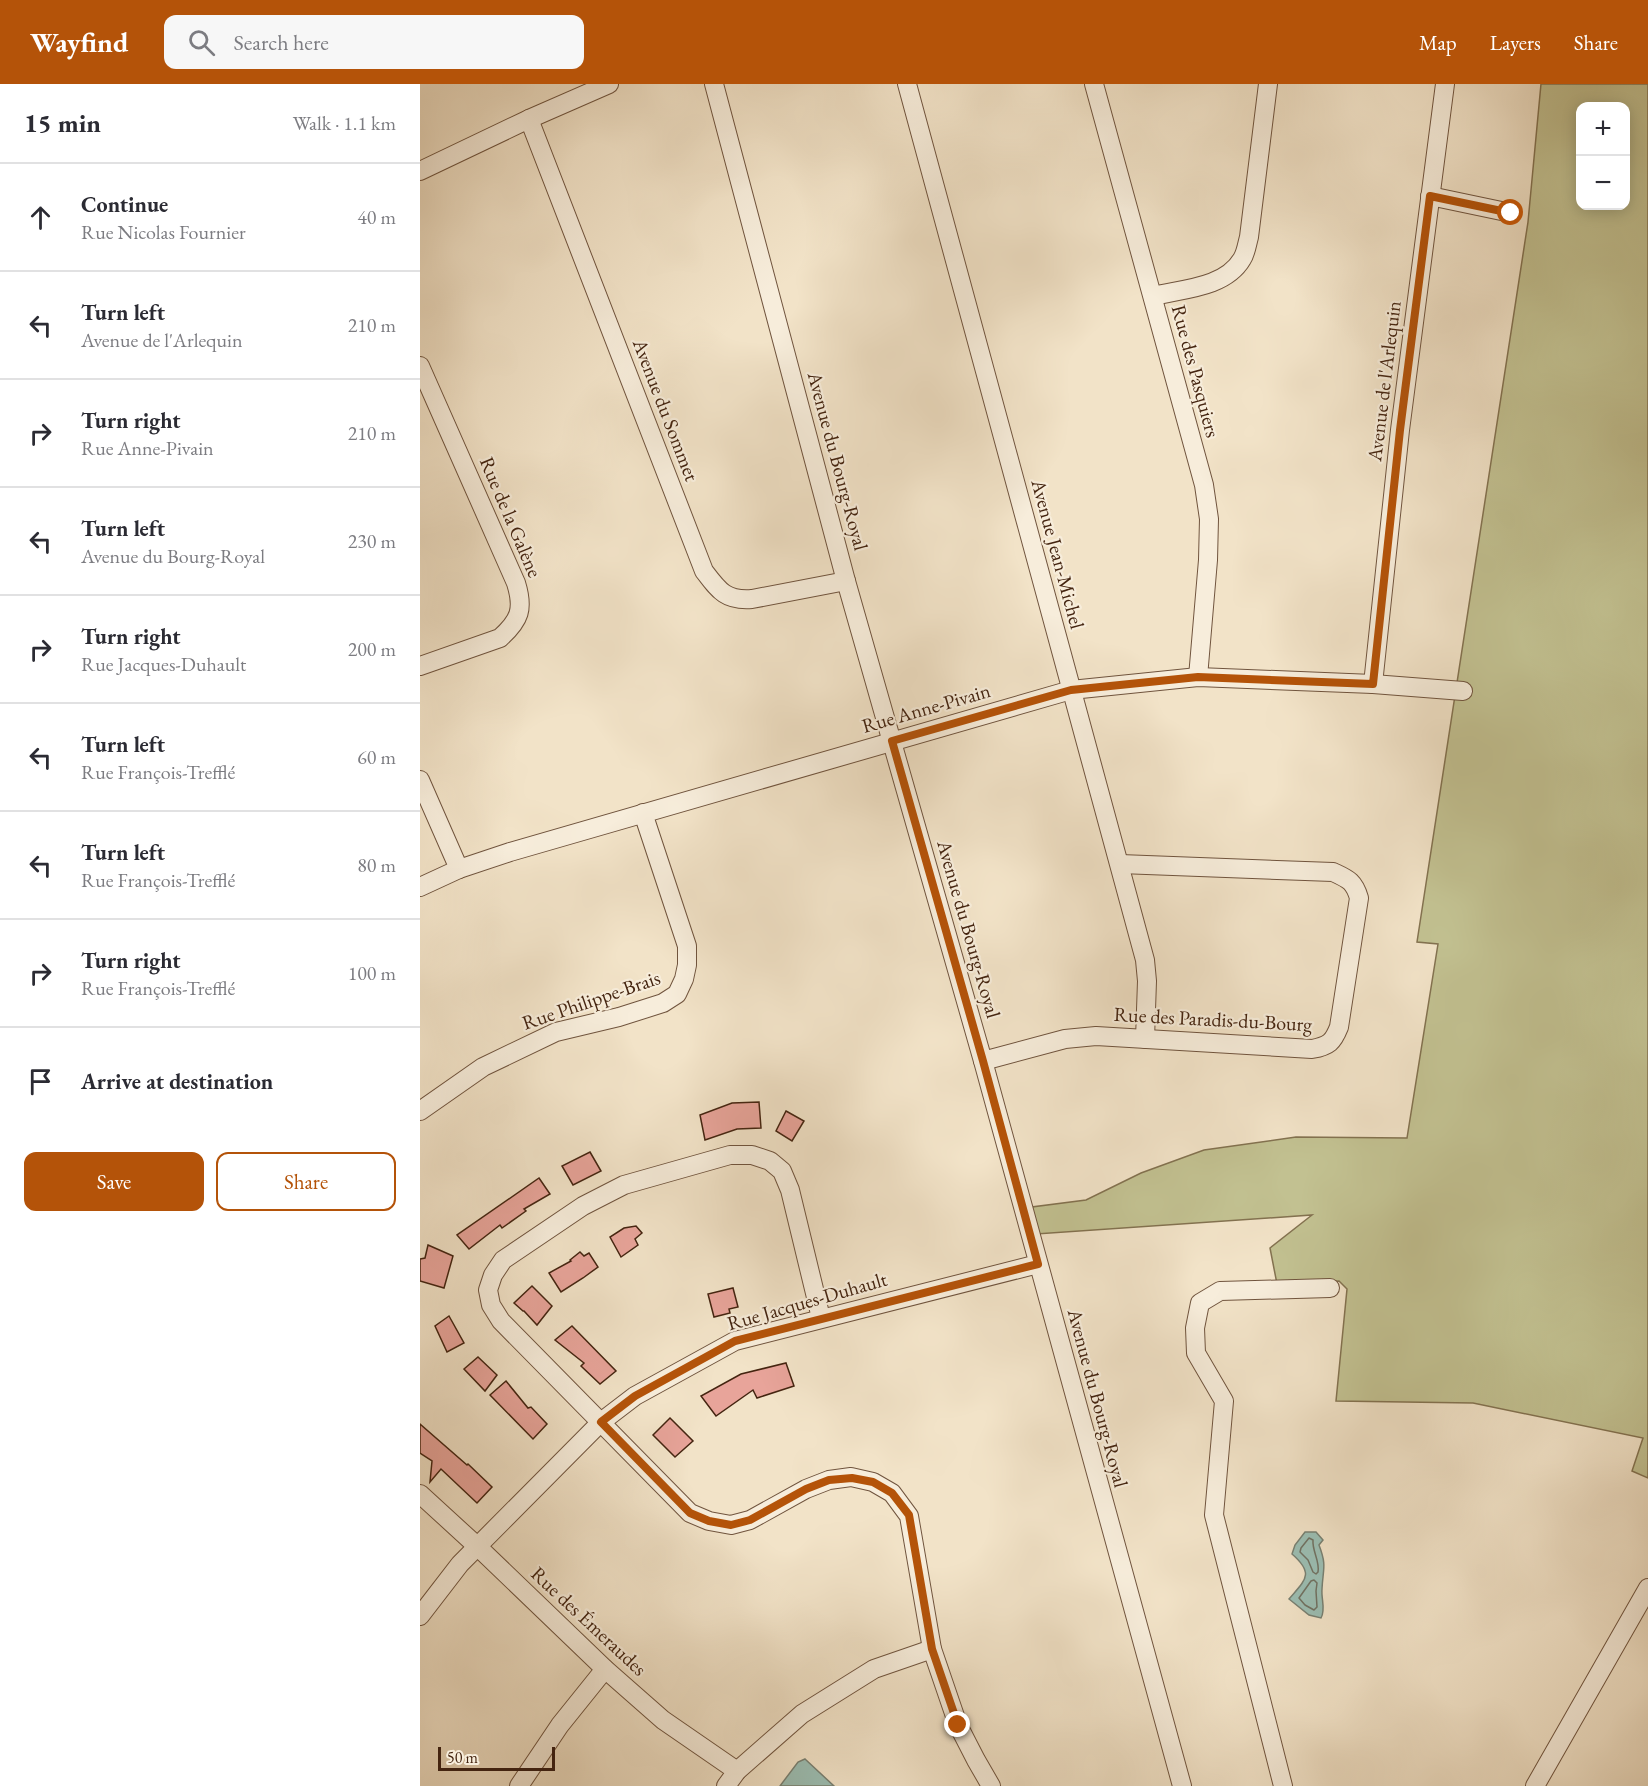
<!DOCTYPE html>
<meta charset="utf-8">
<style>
:root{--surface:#fff;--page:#f7f7f7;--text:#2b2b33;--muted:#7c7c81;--line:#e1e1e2;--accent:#b45309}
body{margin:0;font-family:"EB Garamond",serif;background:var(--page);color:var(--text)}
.controls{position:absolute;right:18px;top:18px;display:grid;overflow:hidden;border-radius:12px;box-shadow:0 3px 15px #0003}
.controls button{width:54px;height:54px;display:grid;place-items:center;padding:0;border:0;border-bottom:2px solid var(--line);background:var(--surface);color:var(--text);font:30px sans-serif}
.scale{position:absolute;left:18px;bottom:15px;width:117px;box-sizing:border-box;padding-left:6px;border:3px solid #442410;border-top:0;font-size:16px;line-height:21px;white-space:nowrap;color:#442410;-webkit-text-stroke:4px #f7eddb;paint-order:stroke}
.stop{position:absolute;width:18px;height:18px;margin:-14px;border:4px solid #b45309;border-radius:50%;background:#fff}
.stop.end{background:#b45309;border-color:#fff;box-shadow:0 2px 6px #0008}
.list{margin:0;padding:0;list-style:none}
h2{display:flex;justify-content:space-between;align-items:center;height:78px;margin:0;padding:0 24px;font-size:26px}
h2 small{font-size:20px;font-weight:400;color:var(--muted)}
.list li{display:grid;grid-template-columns:39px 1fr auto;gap:18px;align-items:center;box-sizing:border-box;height:108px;padding:0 24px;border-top:2px solid var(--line)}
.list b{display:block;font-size:22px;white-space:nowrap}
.list p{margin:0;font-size:20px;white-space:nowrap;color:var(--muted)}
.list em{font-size:20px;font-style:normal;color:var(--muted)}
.actions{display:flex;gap:12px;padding:18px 24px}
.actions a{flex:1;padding:14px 0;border:2px solid var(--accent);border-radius:12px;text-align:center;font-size:21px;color:var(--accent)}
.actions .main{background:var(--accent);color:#fff}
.icon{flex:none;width:33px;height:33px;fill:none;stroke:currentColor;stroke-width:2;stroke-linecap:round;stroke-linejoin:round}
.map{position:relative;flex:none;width:1228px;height:1702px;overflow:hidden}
header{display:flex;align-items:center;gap:36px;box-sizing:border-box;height:84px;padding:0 30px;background:var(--accent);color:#fff}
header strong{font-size:28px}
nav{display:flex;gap:33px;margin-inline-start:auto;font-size:21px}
.search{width:420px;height:54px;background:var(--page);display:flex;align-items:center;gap:15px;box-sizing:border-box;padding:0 21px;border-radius:12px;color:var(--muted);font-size:22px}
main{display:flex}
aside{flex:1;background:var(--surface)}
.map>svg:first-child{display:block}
.green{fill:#c2c191;stroke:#837250;stroke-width:1.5;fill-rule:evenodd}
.water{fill:#9bbeb3;stroke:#788072;stroke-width:1.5}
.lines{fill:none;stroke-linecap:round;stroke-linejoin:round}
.shore{stroke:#707162;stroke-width:1.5}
.building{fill:#e8a49a;stroke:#442410;stroke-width:1.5}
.minor-casing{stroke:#70543e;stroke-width:20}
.minor{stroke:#f7eddb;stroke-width:18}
.route{stroke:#b45309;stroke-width:8}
.labels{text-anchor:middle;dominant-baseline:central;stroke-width:4.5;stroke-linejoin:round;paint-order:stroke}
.street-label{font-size:20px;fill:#442410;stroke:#f7eddb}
</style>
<header>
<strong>Wayfind</strong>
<div class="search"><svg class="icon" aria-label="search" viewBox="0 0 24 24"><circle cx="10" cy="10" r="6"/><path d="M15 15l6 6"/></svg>Search here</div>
<nav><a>Map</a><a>Layers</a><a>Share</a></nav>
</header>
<main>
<aside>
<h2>15 min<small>Walk · 1.1 km</small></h2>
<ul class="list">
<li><svg class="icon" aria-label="ahead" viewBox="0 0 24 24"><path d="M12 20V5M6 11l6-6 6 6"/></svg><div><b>Continue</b><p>Rue Nicolas Fournier</p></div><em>40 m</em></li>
<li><svg class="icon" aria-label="left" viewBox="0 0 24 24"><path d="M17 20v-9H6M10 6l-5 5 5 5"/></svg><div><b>Turn left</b><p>Avenue de l'Arlequin</p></div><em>210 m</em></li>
<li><svg class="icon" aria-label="right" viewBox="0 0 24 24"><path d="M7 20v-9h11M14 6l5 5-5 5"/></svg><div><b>Turn right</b><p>Rue Anne-Pivain</p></div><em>210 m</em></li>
<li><svg class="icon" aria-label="left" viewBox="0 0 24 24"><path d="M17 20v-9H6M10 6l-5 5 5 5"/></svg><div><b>Turn left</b><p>Avenue du Bourg-Royal</p></div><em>230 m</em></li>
<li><svg class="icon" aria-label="right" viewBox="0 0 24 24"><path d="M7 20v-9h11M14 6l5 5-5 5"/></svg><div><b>Turn right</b><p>Rue Jacques-Duhault</p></div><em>200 m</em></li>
<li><svg class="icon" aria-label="left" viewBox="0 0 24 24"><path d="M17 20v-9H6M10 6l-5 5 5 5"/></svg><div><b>Turn left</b><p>Rue François-Trefflé</p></div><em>60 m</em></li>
<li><svg class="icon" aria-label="left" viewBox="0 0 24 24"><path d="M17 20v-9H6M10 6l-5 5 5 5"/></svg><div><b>Turn left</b><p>Rue François-Trefflé</p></div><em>80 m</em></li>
<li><svg class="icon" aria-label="right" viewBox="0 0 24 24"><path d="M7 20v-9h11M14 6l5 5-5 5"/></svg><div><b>Turn right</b><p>Rue François-Trefflé</p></div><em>100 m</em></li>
<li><svg class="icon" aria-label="arrive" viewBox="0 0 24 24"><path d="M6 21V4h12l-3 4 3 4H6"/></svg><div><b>Arrive at destination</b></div></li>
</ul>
<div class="actions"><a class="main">Save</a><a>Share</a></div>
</aside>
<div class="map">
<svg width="1228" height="1702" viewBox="0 0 1228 1702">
<rect width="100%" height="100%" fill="#f2e3c8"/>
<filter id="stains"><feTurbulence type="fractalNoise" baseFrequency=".00333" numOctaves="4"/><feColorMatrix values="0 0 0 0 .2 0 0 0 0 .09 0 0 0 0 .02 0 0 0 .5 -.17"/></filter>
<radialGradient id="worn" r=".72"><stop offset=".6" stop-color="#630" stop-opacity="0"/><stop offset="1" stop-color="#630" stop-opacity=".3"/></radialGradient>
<path class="green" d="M 1121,0 L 1228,0 L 1228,1394 L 1212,1387 L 1223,1354 L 1053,1319 L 916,1317 L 927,1205 L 919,1197 L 857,1200 L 850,1164 L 892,1131 L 616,1150 L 612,1123 L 666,1116 L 721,1089 L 784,1066 L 876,1053 L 987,1054 L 1018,860 L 997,858 L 1108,138 ZM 1160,22 L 1206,22 L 1206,122 L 1160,122 Z"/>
<g class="water">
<path d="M 885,1448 L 896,1448 L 903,1456 L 899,1461 C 907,1482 903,1484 902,1505 C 901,1515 906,1525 901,1534 L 889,1531 L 869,1515 C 885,1496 895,1490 872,1470 L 875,1461 Z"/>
<polygon points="385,1675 414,1702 360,1702 378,1678"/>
</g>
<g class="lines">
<g class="shore">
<path d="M 889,1454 L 893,1456 C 892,1467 900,1477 898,1488 L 896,1490 L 893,1488 L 888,1476 L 880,1468 L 881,1464 Z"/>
<polygon points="894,1496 897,1499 896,1507 897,1523 894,1526 885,1521 879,1514 891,1497"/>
</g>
</g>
<g class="building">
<polygon points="339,1018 341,1044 317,1045 285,1056 280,1031 312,1019"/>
<polygon points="366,1027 384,1037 372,1057 356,1047"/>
<polygon points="170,1068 181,1087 153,1101 142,1082"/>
<polygon points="119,1094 130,1110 104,1125 106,1127 82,1144 80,1141 49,1165 37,1151"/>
<polygon points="216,1142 222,1149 215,1155 218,1161 201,1173 190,1153 204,1144"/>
<polygon points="8,1161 33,1172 24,1204 0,1197 0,1175 5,1174"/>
<polygon points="160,1168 164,1172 169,1169 178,1183 163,1194 141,1208 129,1189 151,1177 150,1176"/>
<polygon points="112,1202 132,1222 117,1241 104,1227 103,1227 94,1219"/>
<polygon points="313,1204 318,1223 309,1225 310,1229 294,1233 288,1210"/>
<polygon points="29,1232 44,1259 27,1268 15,1242"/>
<polygon points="152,1242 196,1287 180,1300 161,1282 164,1279 135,1256"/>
<polygon points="58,1273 77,1291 65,1307 44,1285"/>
<polygon points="366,1279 374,1302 337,1314 333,1306 296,1332 281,1312 321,1290"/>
<polygon points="86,1297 108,1324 111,1323 127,1340 113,1355 70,1311"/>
<polygon points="250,1334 273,1357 255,1373 233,1351"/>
<polygon points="0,1340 47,1381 48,1380 72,1403 57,1419 21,1385 10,1398 12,1377 0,1369"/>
</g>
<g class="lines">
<defs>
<g id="minor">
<polyline points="294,0 426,497 563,977 762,1702"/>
<polyline points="487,0 725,876 727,897 725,955"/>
<polyline points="674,0 784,401 789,435 788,476 778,593"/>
<path d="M 109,35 L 284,487 C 299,507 306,517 332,515 L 426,497"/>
<polyline points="0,87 109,35 189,0"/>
<polyline points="1010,112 1091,129"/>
<path d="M 733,212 C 762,205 805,204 822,175 C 826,169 827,160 829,153 L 848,0"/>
<path d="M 0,282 L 96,499 C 104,525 100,536 80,554 L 0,582"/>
<polyline points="953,600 980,346 1025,0"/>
<polyline points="0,696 39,785"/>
<polyline points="0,803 39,785 90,768 651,606 778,593 953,600 1043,607"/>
<path d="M 563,977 L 645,955 L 676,952 L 892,965 C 909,962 913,958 919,943 L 939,814 C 934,797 928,795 913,788 L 700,780"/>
<polyline points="0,1027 63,983 136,948 199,933 243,919 257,910 264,895 267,881 267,862 223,729"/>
<polyline points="401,1234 370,1106 362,1087 350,1077 332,1071 310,1071 204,1101 163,1122 83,1176 73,1191 68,1206 71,1221 81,1237 270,1429 289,1437 311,1441 330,1436 386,1405 409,1396 431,1393 453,1398 472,1409 489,1432 512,1565 538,1641 556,1676 571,1702"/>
<polyline points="0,1410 58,1463 185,1585 243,1636 317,1687"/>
<polyline points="0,1532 40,1480 181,1338 215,1312 315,1257 618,1180"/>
<polyline points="99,1702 140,1641 185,1585"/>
<polyline points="306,1702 317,1687 382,1630 454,1585 512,1565"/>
<polyline points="863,1702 794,1431 804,1317 776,1269 775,1244 780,1219 800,1207 910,1204"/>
<polyline points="1115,1702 1228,1504"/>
</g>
</defs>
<use href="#minor" class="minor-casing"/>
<use href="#minor" class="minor"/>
</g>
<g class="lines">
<polyline class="route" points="538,1641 512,1565 489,1431 472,1409 453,1398 432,1394 409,1396 386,1405 330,1436 311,1441 289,1437 270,1429 181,1338 215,1312 315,1257 618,1180 563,977 472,657 651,606 778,593 953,600 980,346 1010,112 1091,129"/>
</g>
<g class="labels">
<g class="street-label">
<text transform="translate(776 287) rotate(75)">Rue des Pasquiers</text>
<text transform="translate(964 297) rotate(-83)">Avenue de l'Arlequin</text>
<text transform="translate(246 326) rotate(69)">Avenue du Sommet</text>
<text transform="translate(418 377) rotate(75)">Avenue du Bourg-Royal</text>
<text transform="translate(91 433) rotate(67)">Rue de la Galène</text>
<text transform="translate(638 470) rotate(75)">Avenue Jean-Michel</text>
<text transform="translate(506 624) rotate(-16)">Rue Anne-Pivain</text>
<text transform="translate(549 845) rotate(74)">Avenue du Bourg-Royal</text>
<text transform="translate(171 916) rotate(-19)">Rue Philippe-Brais</text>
<text transform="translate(793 935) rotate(3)">Rue des Paradis-du-Bourg</text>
<text transform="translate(387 1217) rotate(-16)">Rue Jacques-Duhault</text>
<text transform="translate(678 1314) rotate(75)">Avenue du Bourg-Royal</text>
<text transform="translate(169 1537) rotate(43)">Rue des Émeraudes</text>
</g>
</g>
<rect width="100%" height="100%" filter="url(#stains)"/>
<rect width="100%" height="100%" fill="url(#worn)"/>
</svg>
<div class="controls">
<button>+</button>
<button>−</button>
</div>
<div class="scale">50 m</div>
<div class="stop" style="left:1091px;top:129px"></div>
<div class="stop end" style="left:538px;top:1641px"></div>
</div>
</main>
